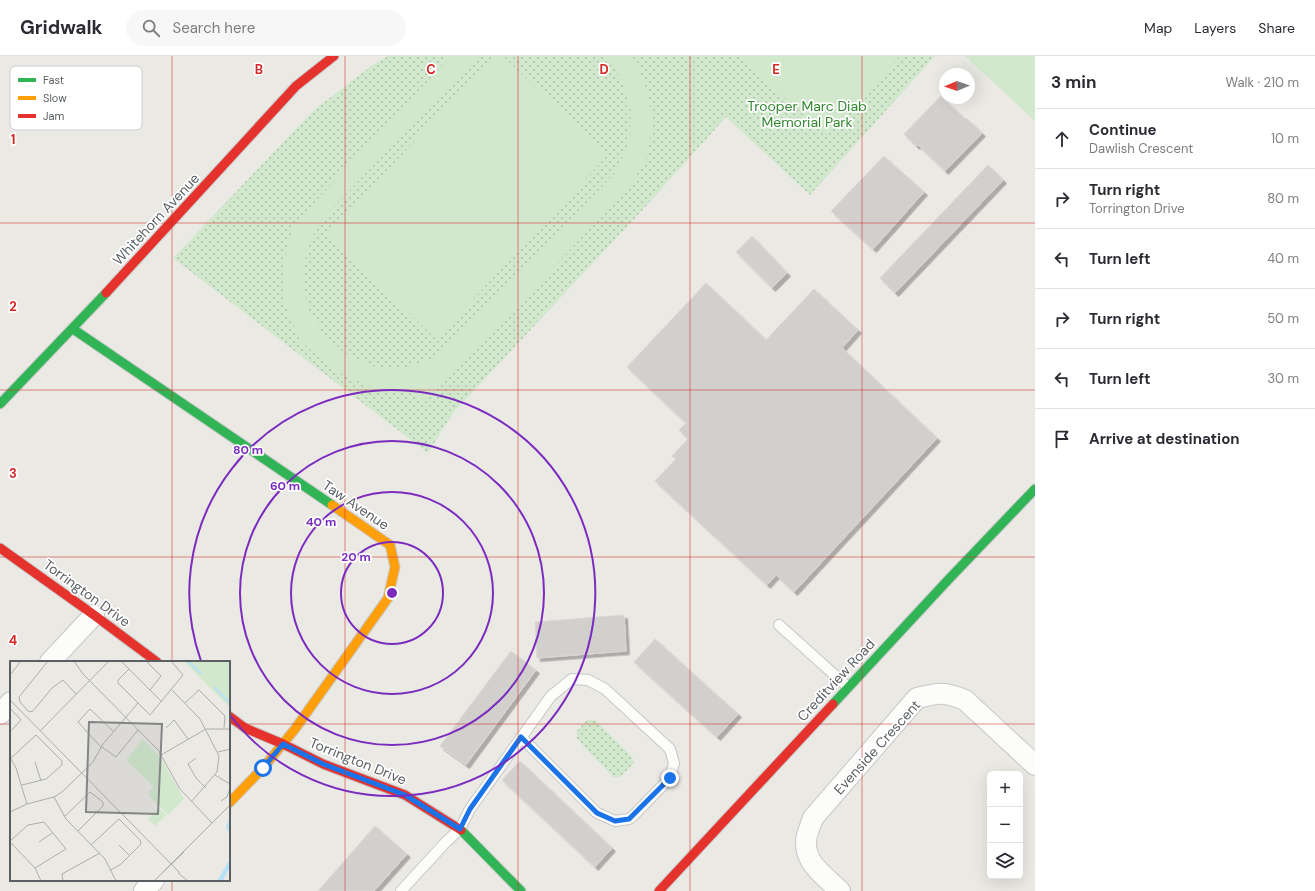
<!DOCTYPE html>
<meta charset="utf-8">
<style>
:root{--surface:#fff;--page:#f7f7f7;--text:#2b2b33;--muted:#7c7c81;--line:#e1e1e2}
body{margin:0;font-family:"DM Sans",sans-serif;background:var(--page);color:var(--text)}
.controls{position:absolute;right:12px;bottom:12px;display:grid;overflow:hidden;border-radius:6px;box-shadow:0 4px 16px #0002}
.controls button{width:36px;height:36px;display:grid;place-items:center;padding:0;border:0;border-bottom:1px solid var(--line);background:var(--surface);color:var(--text);font:20px sans-serif}
.compass{position:absolute;left:939px;top:12px;width:36px;height:36px;border-radius:50%;background:var(--surface);box-shadow:0 4px 16px #0002;rotate:268deg}
.stop{position:absolute;width:12px;height:12px;margin:-9px;border:3px solid #1a73e8;border-radius:50%;background:#fff}
.stop.end{background:#1a73e8;border-color:#fff;box-shadow:0 1px 4px #0008}
.list{margin:0;padding:0;list-style:none}
h2{display:flex;justify-content:space-between;align-items:center;height:52px;margin:0;padding:0 16px;font-size:17px}
h2 small{font-size:13px;font-weight:400;color:var(--muted)}
.list li{display:grid;grid-template-columns:26px 1fr auto;gap:12px;align-items:center;box-sizing:border-box;height:60px;padding:0 16px;border-top:1px solid var(--line)}
.list b{display:block;font-size:15px;white-space:nowrap}
.list p{margin:0;font-size:13px;white-space:nowrap;color:var(--muted)}
.list em{font-size:13px;font-style:normal;color:var(--muted)}
.icon{flex:none;width:22px;height:22px;fill:none;stroke:currentColor;stroke-width:2;stroke-linecap:round;stroke-linejoin:round}
.map{position:relative;flex:none;width:1035px;height:835px;overflow:hidden}
header{display:flex;align-items:center;gap:24px;box-sizing:border-box;height:56px;padding:0 20px;background:var(--surface);border-bottom:1px solid var(--line)}
header strong{font-size:19px}
nav{display:flex;gap:22px;margin-inline-start:auto;font-size:14px}
.search{width:280px;height:36px;background:var(--page);display:flex;align-items:center;gap:10px;box-sizing:border-box;padding:0 14px;border-radius:22px;color:var(--muted);font-size:15px}
main{display:flex}
aside{flex:1;background:var(--surface)}
.map>svg:first-child{display:block}
.grass{fill:url(#grass-dots)}
.pitch{fill:#d2e8cd}
.building{fill:#d1d0cd;stroke:#dad8d4;filter:url(#shadow)}
.lines{fill:none;stroke-linecap:round;stroke-linejoin:round}
.lane-casing{stroke:#c7c7c7;stroke-width:12}
.street-casing{stroke:#c7c7c7;stroke-width:22}
.fast-casing{stroke:#c8c8c8;stroke-width:11}
.slow-casing{stroke:#c8c8c8;stroke-width:11}
.jam-casing{stroke:#c8c8c8;stroke-width:11}
.lane{stroke:#fcfcfb;stroke-width:10}
.street{stroke:#fcfcfb;stroke-width:20}
.fast{stroke:#30b455;stroke-width:9}
.slow{stroke:#ff9f0a;stroke-width:9}
.jam{stroke:#e5322d;stroke-width:9}
.route{stroke:#1a73e8;stroke-width:5}
.grid{fill:none;stroke:#d62828;stroke-width:1;stroke-opacity:0.55}
.ring{fill:none;stroke:#7b2cbf;stroke-width:2}
.labels{text-anchor:middle;dominant-baseline:central;stroke-width:3.5;stroke-linejoin:round;paint-order:stroke}
.park-label{font-size:14px;fill:#30872e;stroke:#fff}
.street-label{font-size:14px;fill:#5a5f63;stroke:#fff}
.inset-river{fill:none;stroke:#b6e1f7;stroke-width:2}
.inset-road{fill:none;stroke:#adaeac;stroke-width:1}
.view{fill:#838587;fill-opacity:0.15;stroke:#838587;stroke-width:2}
.inset-edge{fill:none;stroke:#5a5f63;stroke-width:2}
.key{fill:#fff;stroke:#cecfd0;stroke-width:1}
.key-label{font-size:11px;fill:#5a5f63}
.grid-label{font-size:13px;text-anchor:middle;font-weight:bold;fill:#d62828;stroke:#fff;stroke-width:3.5;stroke-linejoin:round;paint-order:stroke}
.centre{fill:#7b2cbf;stroke:#fff;stroke-width:2}
.ring-label{font-size:12px;text-anchor:middle;font-weight:bold;fill:#7b2cbf;stroke:#fff;stroke-width:3.5;stroke-linejoin:round;paint-order:stroke}
</style>
<header>
<strong>Gridwalk</strong>
<div class="search"><svg class="icon" aria-label="search" viewBox="0 0 24 24"><circle cx="10" cy="10" r="6"/><path d="M15 15l6 6"/></svg>Search here</div>
<nav><a>Map</a><a>Layers</a><a>Share</a></nav>
</header>
<main>
<div class="map">
<svg width="1035" height="835" viewBox="0 0 1035 835">
<defs>
<pattern id="grass-dots" width="8" height="8" patternUnits="userSpaceOnUse"><rect width="8" height="8" fill="#d2e8cd"/><path d="M2 2h.1M6 6h.1" fill="none" stroke="#adbfaa" stroke-width="1.8" stroke-linecap="round"/></pattern>
<filter id="shadow"><feDropShadow dx="3.5" dy="3.5" stdDeviation="0" flood-color="#0004"/></filter>
</defs>
<rect width="100%" height="100%" fill="#ebe9e4"/>
<g class="grass">
<polygon points="388,0 935,0 810,139 726,61 648,148 453,357 428,397 173,202 313,55 371,10"/>
<polygon points="587,664 595,664 632,701 634,707 620,721 613,721 577,683 577,675"/>
</g>
<g class="pitch">
<polygon points="451,0 479,0 321,164 307,192 303,222 308,253 324,279 347,299 376,311 407,311 436,302 616,116 629,87 631,56 623,26 606,0 632,0 636,6 647,35 653,67 646,104 630,130 472,298 425,346 413,334 416,330 394,332 371,331 336,315 301,286 284,247 283,208 293,173 313,148"/>
<polygon points="494,0 503,0 608,99 436,283 326,180"/>
<polygon points="740,0 900,0 827,80"/>
<polygon points="965,0 1035,0 1035,65"/>
</g>
<g class="building">
<polygon points="941,40 965,63 966,62 982,77 945,115 918,89 916,90 904,78"/>
<polygon points="884,100 924,136 873,193 831,155"/>
<polygon points="988,109 1003,124 895,237 880,222"/>
<polygon points="752,180 787,217 772,232 736,196"/>
<polygon points="706,227 766,284 814,233 858,274 842,292 937,382 794,536 776,519 767,529 655,425 676,403 672,400 688,383 679,374 686,367 627,311"/>
<polygon points="624,559 626,595 537,602 535,566"/>
<polygon points="655,583 738,658 717,681 634,606"/>
<polygon points="511,595 536,614 466,709 440,690"/>
<polygon points="520,705 612,792 595,811 502,724"/>
<polygon points="375,770 407,798 374,835 318,835"/>
</g>
<g class="lines">
<defs>
<g id="lane">
<polyline points="779,569 848,631"/>
<polyline points="401,835 446,786 460,773 470,753 551,640 572,623 588,624 605,633 670,693 674,707 670,722 633,760 629,763 615,765 597,757 521,681"/>
</g>
<g id="street">
<polyline points="50,606 94,559"/>
<polyline points="0,658 11,646"/>
<polyline points="144,835 154,824"/>
<path d="M 840,835 C 826,821 805,808 806,786 C 806,778 811,769 813,762 L 917,642 C 939,637 943,635 965,644 L 1035,709"/>
</g>
<g id="fast">
<polyline points="73,273 332,449"/>
<polyline points="0,348 106,237"/>
<polyline points="833,648 948,524 1035,433"/>
<polyline points="461,774 521,835"/>
</g>
<polyline id="slow" points="229,747 263,712 295,673 388,542 395,511 390,489 332,449"/>
<g id="jam">
<polyline points="106,237 296,30 334,0"/>
<polyline points="0,492 94,559 157,606"/>
<polyline points="229,660 245,672 283,688 323,708 405,739 461,774"/>
<polyline points="659,835 833,648"/>
</g>
</defs>
<use href="#lane" class="lane-casing"/>
<use href="#street" class="street-casing"/>
<use href="#fast" class="fast-casing"/>
<use href="#slow" class="slow-casing"/>
<use href="#jam" class="jam-casing"/>
<use href="#lane" class="lane"/>
<use href="#street" class="street"/>
<use href="#fast" class="fast"/>
<use href="#slow" class="slow"/>
<use href="#jam" class="jam"/>
</g>
<g class="lines">
<polyline class="route" points="263,712 283,688 323,708 405,739 460,773 470,753 521,681 597,757 615,765 629,763 670,722"/>
</g>
<path class="grid" d="M 172,0 L 172,606M 345,0 L 345,835M 518,0 L 518,835M 690,0 L 690,835M 862,0 L 862,835M 0,167 L 1035,167M 0,334 L 1035,334M 0,501 L 1035,501M 0,668 L 11,668M 229,668 L 1035,668M 172,824 L 172,835"/>
<g class="ring">
<circle cx="392" cy="537" r="51"/>
<circle cx="392" cy="537" r="101"/>
<circle cx="392" cy="537" r="152"/>
<path d="M201 605A203 203 0 1 1 230 659"/>
</g>
<g class="labels">
<g class="park-label">
<text x="807" y="50">Trooper Marc Diab<tspan x="807" dy="16">Memorial Park</tspan></text>
</g>
<g class="street-label">
<text transform="translate(156 163) rotate(-47)">Whitehorn Avenue</text>
<text transform="translate(356 449) rotate(34)">Taw Avenue</text>
<text transform="translate(87 537) rotate(36)">Torrington Drive</text>
<text transform="translate(836 624) rotate(-47)">Creditview Road</text>
<text transform="translate(877 691) rotate(-48)">Evenside Crescent</text>
<text transform="translate(358 705) rotate(22)">Torrington Drive</text>
</g>
</g>
<g transform="translate(10 605)">
<rect width="220" height="220" fill="#ebe9e4"/>
<path d="M 174,0 L 220,0 L 220,47 ZM 133,78 L 150,96 L 174,138 L 158,154 L 137,133 L 144,126 L 116,99 Z" fill="#d2e8cd"/>
<path d="M 129,87 L 136,88 L 153,105 L 151,117 L 141,119 L 120,99 L 123,92 ZM 131,89 L 151,106 L 151,114 L 147,117 L 140,117 L 124,100 L 124,93 ZM 135,91 L 150,107 L 141,116 L 126,100 ZM 150,127 L 165,141 L 157,149 L 142,135 ZM 149,147 L 156,154 L 145,165 L 138,158 Z" fill="#d2e8cd" fill-rule="evenodd"/>
<path d="M 220,198 L 220,205 L 213,220 L 207,220 Z" fill="#b6e1f7"/>
<path class="inset-river" d="M 178,0 L 191,13M 204,26 L 220,42M 220,159 L 217,166 L 220,171"/>
<path class="inset-road" d="M 38,0 L 9,36 L 10,41 L 19,51 L 23,50 L 42,27 L 53,19 L 66,33M 64,0 L 73,13 L 148,89 L 170,128 L 202,162M 111,0 L 152,41M 136,0 L 151,15 L 140,29M 119,8 L 108,19 L 108,22 L 140,54 L 173,14 L 161,0M 0,14 L 11,0M 162,29 L 190,58 L 209,95 L 207,111 L 181,141M 0,39 L 170,212M 175,42 L 189,29 L 215,55 L 214,67M 0,47 L 11,59 L 0,71M 156,67 L 164,59 L 178,78M 30,70 L 99,0M 103,70 L 80,48 L 68,61 L 89,84 L 106,96 L 128,69M 208,91 L 220,88M 151,94 L 196,68 L 220,68M 0,96 L 6,107 L 17,143M 1,97 L 26,74 L 52,100 L 52,104 L 36,118 L 12,124M 186,97 L 178,103 L 186,117 L 196,127M 25,101 L 31,120M 205,114 L 220,123M 44,136 L 56,158 L 95,198 L 106,220M 211,140 L 217,136 L 220,127M 0,151 L 17,143 L 44,136 L 52,131 L 83,101 L 93,83 L 128,42M 54,156 L 80,131 L 93,141 L 93,145 L 68,170M 0,180 L 18,164 L 34,161 L 56,188 L 25,207M 0,181 L 25,207 L 31,220M 29,181 L 42,172M 81,184 L 109,158 L 130,179 L 131,183 L 111,203 L 101,209M 109,184 L 120,195M 152,212 L 220,144M 168,212 L 178,220M 53,220 L 52,213 L 90,192M 144,220 L 174,191"/>
<path class="view" d="M 79,61 L 152,63 L 148,153 L 76,151 Z"/>
<rect width="220" height="220" class="inset-edge"/>
</g>
<rect x="10" y="10" width="132" height="64" rx="6" class="key"/>
<rect x="18" y="22" width="18" height="4" fill="#30b455"/>
<rect x="18" y="40" width="18" height="4" fill="#ff9f0a"/>
<rect x="18" y="58" width="18" height="4" fill="#e5322d"/>
<g class="key-label">
<text x="43" y="28">Fast</text>
<text x="43" y="46">Slow</text>
<text x="43" y="64">Jam</text>
</g>
<g class="grid-label">
<text x="259" y="18">B</text>
<text x="431" y="18">C</text>
<text x="604" y="18">D</text>
<text x="776" y="18">E</text>
<text x="13" y="88">1</text>
<text x="13" y="255">2</text>
<text x="13" y="422">3</text>
<text x="13" y="589">4</text>
</g>
<circle cx="392" cy="537" r="6" class="centre"/>
<g class="ring-label">
<text x="248" y="398">80 m</text>
<text x="285" y="434">60 m</text>
<text x="321" y="470">40 m</text>
<text x="356" y="505">20 m</text>
</g>
</svg>
<div class="controls">
<button>+</button>
<button>−</button>
<button><svg class="icon" aria-label="layers" viewBox="0 0 24 24"><path d="M12 4l9 5-9 5-9-5zM3 14l9 5 9-5"/></svg></button>
</div>
<svg class="compass" viewBox="-18 -18 36 36"><path d="M0-13l5 13h-10z" fill="#e53935"/><path d="M0 13l5-13h-10z" fill="#7c7c81"/></svg>
<div class="stop" style="left:263px;top:712px"></div>
<div class="stop end" style="left:670px;top:722px"></div>
</div>
<aside>
<h2>3 min<small>Walk · 210 m</small></h2>
<ul class="list">
<li><svg class="icon" aria-label="ahead" viewBox="0 0 24 24"><path d="M12 20V5M6 11l6-6 6 6"/></svg><div><b>Continue</b><p>Dawlish Crescent</p></div><em>10 m</em></li>
<li><svg class="icon" aria-label="right" viewBox="0 0 24 24"><path d="M7 20v-9h11M14 6l5 5-5 5"/></svg><div><b>Turn right</b><p>Torrington Drive</p></div><em>80 m</em></li>
<li><svg class="icon" aria-label="left" viewBox="0 0 24 24"><path d="M17 20v-9H6M10 6l-5 5 5 5"/></svg><div><b>Turn left</b></div><em>40 m</em></li>
<li><svg class="icon" aria-label="right" viewBox="0 0 24 24"><path d="M7 20v-9h11M14 6l5 5-5 5"/></svg><div><b>Turn right</b></div><em>50 m</em></li>
<li><svg class="icon" aria-label="left" viewBox="0 0 24 24"><path d="M17 20v-9H6M10 6l-5 5 5 5"/></svg><div><b>Turn left</b></div><em>30 m</em></li>
<li><svg class="icon" aria-label="arrive" viewBox="0 0 24 24"><path d="M6 21V4h12l-3 4 3 4H6"/></svg><div><b>Arrive at destination</b></div></li>
</ul>
</aside>
</main>
